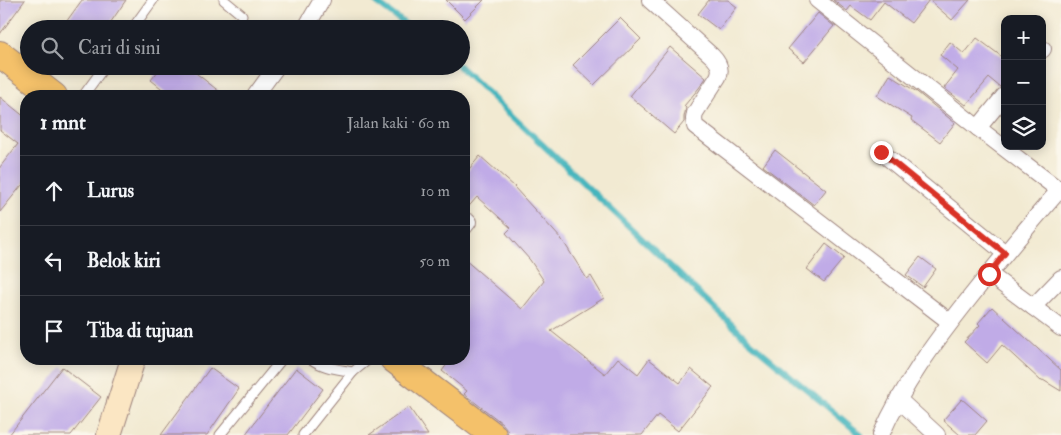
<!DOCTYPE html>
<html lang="id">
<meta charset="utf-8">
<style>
:root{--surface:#171b24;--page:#20242c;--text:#f1f3f6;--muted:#9ea1a6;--line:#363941}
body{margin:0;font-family:"IM FELL Double Pica",serif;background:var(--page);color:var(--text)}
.controls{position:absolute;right:15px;top:15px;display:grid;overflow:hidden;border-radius:10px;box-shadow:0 2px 12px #0003}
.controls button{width:45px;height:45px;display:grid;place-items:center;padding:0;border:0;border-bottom:1px solid var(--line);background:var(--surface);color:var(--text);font:25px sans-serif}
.stop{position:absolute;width:15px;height:15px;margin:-11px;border:4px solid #d93025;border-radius:50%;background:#fff}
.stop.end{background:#d93025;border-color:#fff;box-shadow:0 1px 5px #0008}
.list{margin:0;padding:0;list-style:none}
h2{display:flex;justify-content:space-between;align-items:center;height:65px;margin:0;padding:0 20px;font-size:21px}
h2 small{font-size:16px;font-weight:400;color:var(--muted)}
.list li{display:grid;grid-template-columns:32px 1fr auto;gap:15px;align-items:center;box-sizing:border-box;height:70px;padding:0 20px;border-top:1px solid var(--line)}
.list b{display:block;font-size:19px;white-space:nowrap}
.list em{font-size:16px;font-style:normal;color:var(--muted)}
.icon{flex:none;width:28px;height:28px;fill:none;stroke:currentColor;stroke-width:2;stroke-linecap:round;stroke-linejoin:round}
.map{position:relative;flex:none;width:1061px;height:435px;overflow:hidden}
.search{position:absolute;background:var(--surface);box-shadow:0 2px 12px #0003;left:20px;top:20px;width:450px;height:55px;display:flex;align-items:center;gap:12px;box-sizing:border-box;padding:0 18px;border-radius:28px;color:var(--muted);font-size:19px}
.panel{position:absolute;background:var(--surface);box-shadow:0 2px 12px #0003;left:20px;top:90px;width:450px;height:275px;border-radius:20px}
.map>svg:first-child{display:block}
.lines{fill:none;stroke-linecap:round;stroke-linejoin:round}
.stream{stroke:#45b5bd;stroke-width:6}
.building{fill:#c0abe7}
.lane-casing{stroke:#9e847e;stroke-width:11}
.street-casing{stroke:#9e847e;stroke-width:18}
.secondary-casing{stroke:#9e847e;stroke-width:26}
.primary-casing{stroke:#9e847e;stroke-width:28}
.lane{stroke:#fff;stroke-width:9}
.street{stroke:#fff;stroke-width:16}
.secondary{stroke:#fbe6c3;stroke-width:24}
.primary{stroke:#f4c16a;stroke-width:26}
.route{stroke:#d93025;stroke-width:6}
</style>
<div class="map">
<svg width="1061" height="435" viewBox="0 0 1061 435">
<rect width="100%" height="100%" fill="#fbf7ec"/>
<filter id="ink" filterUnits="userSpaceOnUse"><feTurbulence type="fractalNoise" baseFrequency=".02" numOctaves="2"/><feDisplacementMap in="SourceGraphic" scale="10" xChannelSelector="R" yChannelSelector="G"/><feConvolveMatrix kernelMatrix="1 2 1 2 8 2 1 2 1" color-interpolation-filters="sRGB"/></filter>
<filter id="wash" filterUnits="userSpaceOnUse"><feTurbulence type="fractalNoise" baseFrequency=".0096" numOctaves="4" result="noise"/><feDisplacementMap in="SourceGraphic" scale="20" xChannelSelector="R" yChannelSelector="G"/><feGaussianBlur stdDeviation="1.12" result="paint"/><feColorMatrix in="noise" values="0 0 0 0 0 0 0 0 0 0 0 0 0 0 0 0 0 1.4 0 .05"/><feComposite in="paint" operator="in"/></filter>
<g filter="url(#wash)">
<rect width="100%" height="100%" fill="#f2ead2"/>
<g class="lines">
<g class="stream">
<polyline points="373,0 412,29"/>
<polyline points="459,66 616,214 749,341 861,435"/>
</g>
</g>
<g id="blocks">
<g class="building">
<polygon points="0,0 25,0 0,34"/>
<polygon points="82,0 126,0 106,29 61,29"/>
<polygon points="446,0 484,0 465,19"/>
<polygon points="709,0 728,0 737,7 719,30 698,14"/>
<polygon points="833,0 970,0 952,20 929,0 911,23 884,2 870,20 851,6 847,11"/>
<polygon points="818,13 834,26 804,62 788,49"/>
<polygon points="620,18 641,39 594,85 573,65"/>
<polygon points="977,38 1005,59 1005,85 1000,87 989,78 966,105 944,88 958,70 940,55 950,42 964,54"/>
<polygon points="670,47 706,78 699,88 684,106 686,108 684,117 684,122 674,134 630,96"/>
<polygon points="162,66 187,66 225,96 171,96 151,80"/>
<polygon points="890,75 917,92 955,123 940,142 911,120 912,118 877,96"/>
<polygon points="0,97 26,118 26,180 0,212 0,167 18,144 0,130"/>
<polygon points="775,150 826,190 814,205 763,166"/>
<polygon points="480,156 515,187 514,187 563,241 587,279 591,276 604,298 551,331 605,374 618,358 638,374 649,359 680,383 691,369 713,387 678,431 658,415 642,435 508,435 507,429 502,423 464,394 467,391 442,371 451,359 464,359 464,259 522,309 544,281 530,260 506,233 511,228 477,197 464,212 464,175"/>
<polygon points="826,244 844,258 824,282 807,269"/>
<polygon points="920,257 936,269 923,287 906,275"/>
<polygon points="992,307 1061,370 1061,391 1043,380 1041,381 1002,345 987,363 964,342 980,325 978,323"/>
<polygon points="62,367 101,397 71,435 9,435"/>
<polygon points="210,368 239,389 207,435 161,435"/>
<polygon points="296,368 323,389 288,435 245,435"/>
<polygon points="962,399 987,421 975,435 960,435 943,420"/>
<polygon points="409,407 428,435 369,435"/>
</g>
</g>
</g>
<g filter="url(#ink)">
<use href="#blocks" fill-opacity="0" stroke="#9e847e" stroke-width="1"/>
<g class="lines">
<defs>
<g id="lane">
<polyline points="224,0 242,15"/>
<polyline points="132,29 153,0"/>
<polyline points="83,96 105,66"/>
<path d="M 311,359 C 323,368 338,369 353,372 L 369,359"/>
<polyline points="220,435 282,359"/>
<polyline points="303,435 353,372"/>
</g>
<g id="street">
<path d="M 650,0 L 712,56 C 719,63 722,69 718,77 L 695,113 L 694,119 L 695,126 L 950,322"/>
<polyline points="817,0 978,128 1059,190"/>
<polyline points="305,29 322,0"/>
<polyline points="1042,50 1043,49"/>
<polyline points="255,96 277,66"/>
<polyline points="978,128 1005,95"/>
<polyline points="881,152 1005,253"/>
<polyline points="464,227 468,222"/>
<polyline points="989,274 1061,328"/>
<polyline points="1033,307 1061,278"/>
<polyline points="898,399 937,435"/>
<path d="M 881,435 C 903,385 934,343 968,300 C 998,262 1029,225 1061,188"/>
</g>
<polyline id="secondary" points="109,435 133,359"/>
<g id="primary">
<polyline points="0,54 54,96"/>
<polyline points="393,359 493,435"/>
</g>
</defs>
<use href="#lane" class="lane-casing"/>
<use href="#street" class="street-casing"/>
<use href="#secondary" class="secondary-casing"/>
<use href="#primary" class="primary-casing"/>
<use href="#lane" class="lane"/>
<use href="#street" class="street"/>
<use href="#secondary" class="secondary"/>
<use href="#primary" class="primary"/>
</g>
</g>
<g class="lines" filter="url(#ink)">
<polyline class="route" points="881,152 1005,253 989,274"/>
</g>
</svg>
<div class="controls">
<button>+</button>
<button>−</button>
<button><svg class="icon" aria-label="layers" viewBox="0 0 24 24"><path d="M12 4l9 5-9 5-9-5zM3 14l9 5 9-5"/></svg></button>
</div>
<div class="stop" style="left:989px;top:274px"></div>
<div class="stop end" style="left:881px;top:152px"></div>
<div class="search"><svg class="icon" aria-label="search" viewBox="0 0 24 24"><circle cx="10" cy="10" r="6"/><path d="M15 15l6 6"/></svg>Cari di sini</div>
<section class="panel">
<h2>1 mnt<small>Jalan kaki · 60 m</small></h2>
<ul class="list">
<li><svg class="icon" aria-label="ahead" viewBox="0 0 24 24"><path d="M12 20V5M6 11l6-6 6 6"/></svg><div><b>Lurus</b></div><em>10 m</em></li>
<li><svg class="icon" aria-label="left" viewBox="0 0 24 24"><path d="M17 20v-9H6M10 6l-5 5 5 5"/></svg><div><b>Belok kiri</b></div><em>50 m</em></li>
<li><svg class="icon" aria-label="arrive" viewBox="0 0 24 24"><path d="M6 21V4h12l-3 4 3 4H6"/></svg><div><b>Tiba di tujuan</b></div></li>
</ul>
</section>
</div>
